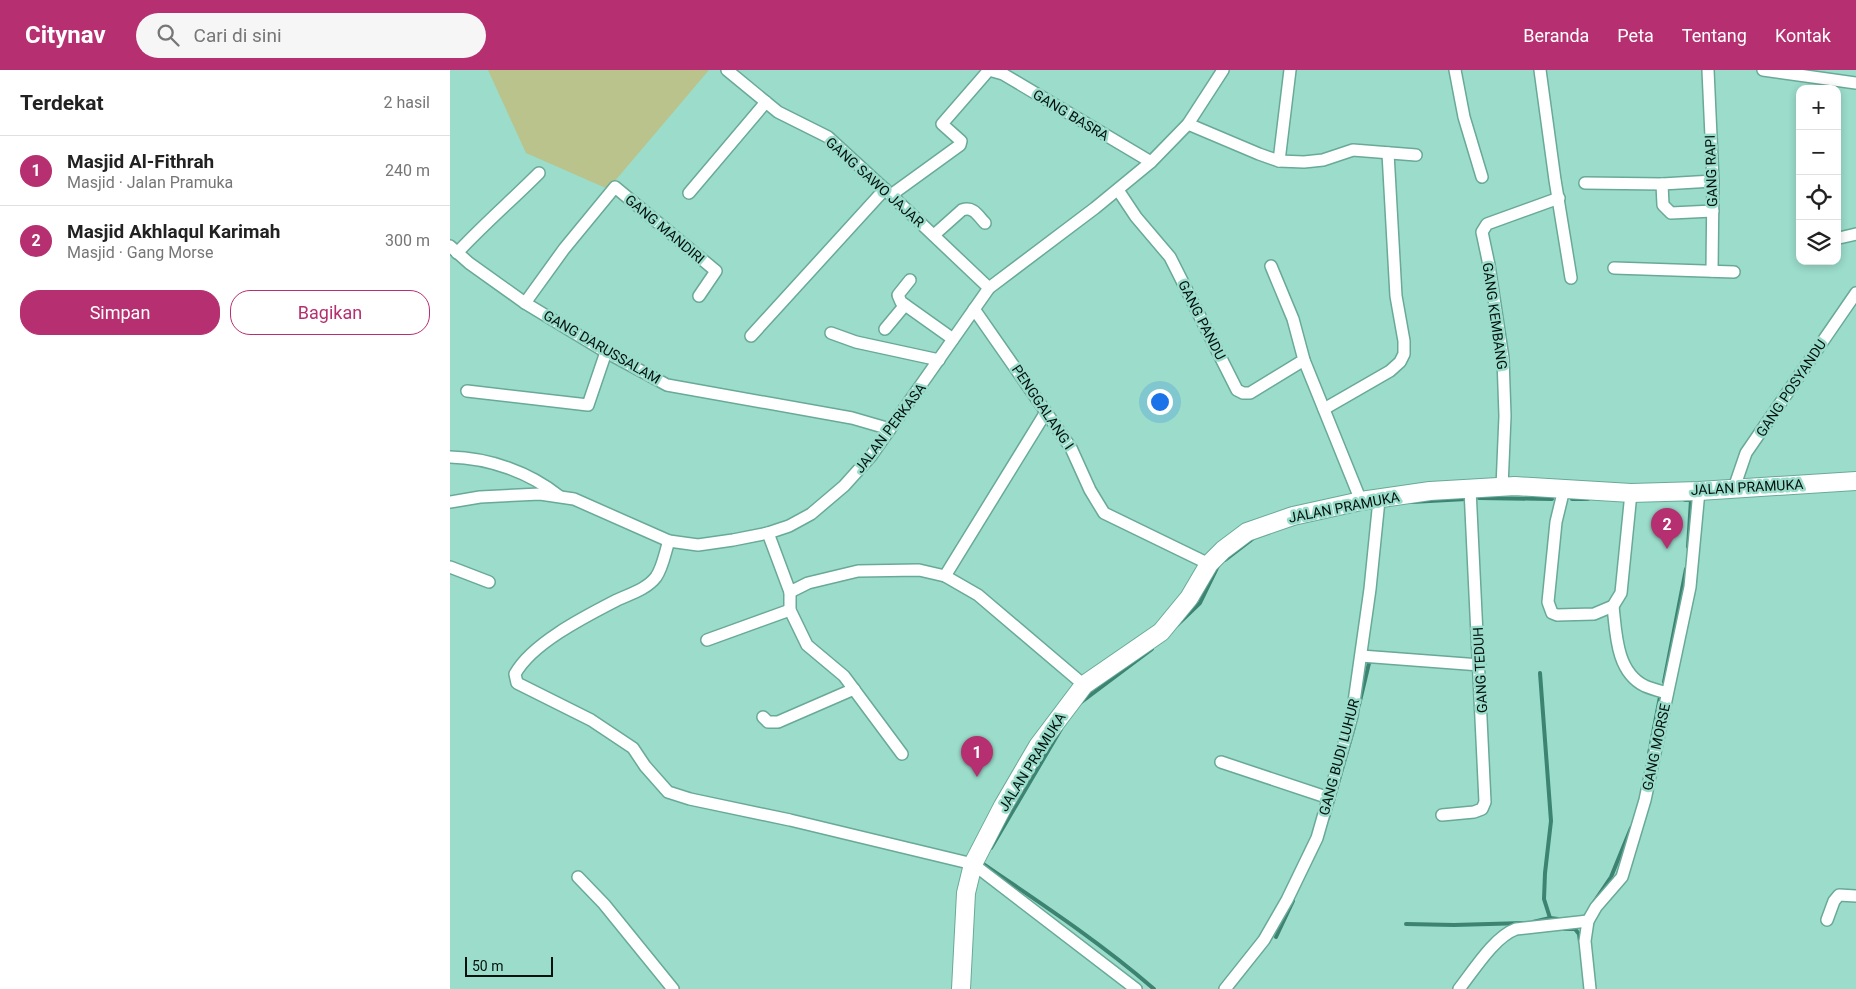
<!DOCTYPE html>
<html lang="id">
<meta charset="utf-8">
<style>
:root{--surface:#fff;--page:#f6f6f6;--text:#222;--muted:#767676;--line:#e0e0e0;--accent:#b62f70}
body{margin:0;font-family:Roboto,sans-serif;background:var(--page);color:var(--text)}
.controls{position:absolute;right:15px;top:15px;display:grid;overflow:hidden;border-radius:10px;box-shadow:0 2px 8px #0003}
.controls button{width:45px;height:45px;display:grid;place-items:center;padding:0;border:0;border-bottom:1px solid var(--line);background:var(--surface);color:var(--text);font:25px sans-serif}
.scale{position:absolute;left:15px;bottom:12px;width:88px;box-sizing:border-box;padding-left:5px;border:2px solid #00120d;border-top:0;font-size:14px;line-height:18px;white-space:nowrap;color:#00120d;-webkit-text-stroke:4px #9bdccb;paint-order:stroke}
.you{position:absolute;left:709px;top:331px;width:18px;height:18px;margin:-12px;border:4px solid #fff;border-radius:50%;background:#1a73e8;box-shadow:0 0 0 8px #1a73e833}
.badge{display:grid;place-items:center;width:32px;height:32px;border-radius:50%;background:var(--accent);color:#fff;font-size:16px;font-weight:700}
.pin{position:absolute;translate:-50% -41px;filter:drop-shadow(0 1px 2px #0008)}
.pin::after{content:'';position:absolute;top:26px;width:18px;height:15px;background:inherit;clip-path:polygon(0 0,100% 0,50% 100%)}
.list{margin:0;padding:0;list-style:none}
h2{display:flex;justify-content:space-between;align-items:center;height:65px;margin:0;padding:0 20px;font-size:21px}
h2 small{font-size:16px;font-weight:400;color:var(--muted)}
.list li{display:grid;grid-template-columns:32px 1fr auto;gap:15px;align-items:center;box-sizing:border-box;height:70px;padding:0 20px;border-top:1px solid var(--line)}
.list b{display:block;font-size:19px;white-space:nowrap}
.list p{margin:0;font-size:16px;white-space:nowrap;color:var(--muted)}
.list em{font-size:16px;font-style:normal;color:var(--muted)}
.actions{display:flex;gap:10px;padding:15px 20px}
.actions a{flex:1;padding:11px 0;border:1px solid var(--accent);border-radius:20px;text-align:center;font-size:18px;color:var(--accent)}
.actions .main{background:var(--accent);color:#fff}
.icon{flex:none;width:28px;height:28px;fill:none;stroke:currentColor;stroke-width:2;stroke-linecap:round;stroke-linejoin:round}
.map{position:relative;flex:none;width:1406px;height:919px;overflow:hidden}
header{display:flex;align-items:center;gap:30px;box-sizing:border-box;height:70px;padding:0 25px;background:var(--accent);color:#fff}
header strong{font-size:24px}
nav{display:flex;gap:28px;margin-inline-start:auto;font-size:18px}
.search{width:350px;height:45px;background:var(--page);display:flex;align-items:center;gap:12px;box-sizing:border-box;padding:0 18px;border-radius:28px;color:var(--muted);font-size:19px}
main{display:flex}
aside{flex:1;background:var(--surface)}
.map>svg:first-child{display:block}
.green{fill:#b9c38b}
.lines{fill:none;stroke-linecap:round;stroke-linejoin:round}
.stream{stroke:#3c8372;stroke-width:4}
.minor-casing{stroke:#69a998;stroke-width:14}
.primary-casing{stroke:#69a998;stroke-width:20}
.minor{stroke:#fff;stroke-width:11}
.primary{stroke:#fff;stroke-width:18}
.labels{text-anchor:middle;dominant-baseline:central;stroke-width:5;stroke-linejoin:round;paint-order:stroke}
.street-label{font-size:14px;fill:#00120d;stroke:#9bdccb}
</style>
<header>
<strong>Citynav</strong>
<div class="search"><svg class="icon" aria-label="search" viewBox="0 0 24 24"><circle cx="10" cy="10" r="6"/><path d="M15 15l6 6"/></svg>Cari di sini</div>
<nav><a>Beranda</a><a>Peta</a><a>Tentang</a><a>Kontak</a></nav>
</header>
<main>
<aside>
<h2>Terdekat<small>2 hasil</small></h2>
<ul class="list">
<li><span class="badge">1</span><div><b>Masjid Al-Fithrah</b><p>Masjid · Jalan Pramuka</p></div><em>240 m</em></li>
<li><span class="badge">2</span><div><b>Masjid Akhlaqul Karimah</b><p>Masjid · Gang Morse</p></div><em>300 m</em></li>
</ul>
<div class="actions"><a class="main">Simpan</a><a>Bagikan</a></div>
</aside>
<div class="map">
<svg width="1406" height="919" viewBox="0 0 1406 919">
<rect width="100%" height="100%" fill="#9bdccb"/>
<polygon class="green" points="38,0 259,0 158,119 76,83"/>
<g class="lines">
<g class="stream">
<polyline points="1029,428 1102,429"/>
<polyline points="1122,429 1138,429"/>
<polyline points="1235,430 1241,430 1238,477"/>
<polyline points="961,432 1016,429"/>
<polyline points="775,490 805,467"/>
<polyline points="727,555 750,533 768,496"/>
<polyline points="1090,603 1101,751 1095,803 1094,829 1100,848"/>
<polyline points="1214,612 1236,499"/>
<polyline points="630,633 702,579"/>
<polyline points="909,635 920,589"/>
<polyline points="1199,684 1210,627"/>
<polyline points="878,748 904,657"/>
<polyline points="541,778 611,659"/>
<path d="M 533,794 C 592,834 651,873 704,919"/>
<polyline points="1144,832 1161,807 1181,758"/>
<polyline points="1083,852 1100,848 1108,849"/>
<polyline points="956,854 1004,855 1074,853"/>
<polyline points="1114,859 1125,859 1129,864 1130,872"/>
<polyline points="826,867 843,831"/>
</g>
<defs>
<g id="minor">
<polyline points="277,0 328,42 378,67 441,125 539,218"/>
<polyline points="1005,0 1014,47 1032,107"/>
<polyline points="1090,0 1105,110 1121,208"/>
<polyline points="1258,0 1263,111 1262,201"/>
<polyline points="1313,0 1406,13"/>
<polyline points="738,54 809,84 829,91 854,92 873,90 903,80 966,85"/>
<polyline points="829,91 840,0"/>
<polyline points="1135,113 1212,114 1263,111"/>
<polyline points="1212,114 1213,135 1221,143 1263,141"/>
<polyline points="668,120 686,147 720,187 787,320 793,323 800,323 854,290"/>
<polyline points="239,123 316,32"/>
<polyline points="441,125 510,75 511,71 492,54 539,0 553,4 701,92"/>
<path d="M 484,165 L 512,140 C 524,136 528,146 535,153"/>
<polyline points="1389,168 1406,164"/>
<polyline points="0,176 19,193 75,233 156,282 217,315 402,348 440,359"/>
<path d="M 7,183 C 33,155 62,130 89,103"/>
<polyline points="821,196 843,249 854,290 911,431"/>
<polyline points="1164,198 1284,202"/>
<polyline points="460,210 448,225 451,232 503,269"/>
<polyline points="75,233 114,179 165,117 266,201 249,226"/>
<polyline points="524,239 621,378 640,420 654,443 759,494"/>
<polyline points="435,259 455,235"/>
<polyline points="381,263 406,272 489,290"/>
<polyline points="301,266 435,119"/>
<polyline points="17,321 138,335 156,282"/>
<polyline points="874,339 940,301 950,292 954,284 954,271 946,226 938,83"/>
<path d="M 0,387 C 39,388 79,402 109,426"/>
<polyline points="1052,417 1055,346 1053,288 1039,195 1032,162 1037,154 1109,128"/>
<polyline points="1284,418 1296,383 1406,223"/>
<polyline points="1114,419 1106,452 1098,532 1102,543 1107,545 1144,544 1163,536 1171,523 1181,423"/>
<polyline points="0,432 30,427 90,424 124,429 219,471 248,475 283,470 318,463 339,456 361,444 394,416 421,386 539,218 645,138 701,92 738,54 773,0"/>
<polyline points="318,463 340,522 340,540 357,575 394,606 452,684"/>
<path d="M 219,471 C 215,482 213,497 206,507 C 197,519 180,524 167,530 C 136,546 82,573 65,604 L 67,613 L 141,650 L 183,678 L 195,696 L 218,722 L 240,729 L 340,750 L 523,794 L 686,919"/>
<polyline points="0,497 39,512"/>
<polyline points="495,506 596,342"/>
<polyline points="340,522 358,513 408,501 469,500 495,506 528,525 634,615"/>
<path d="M 1163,536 C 1166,563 1166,602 1195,616 C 1202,619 1210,621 1217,623"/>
<polyline points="257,570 340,540"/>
<polyline points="911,586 1030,595"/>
<polyline points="313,647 318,652 328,652 404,619"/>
<polyline points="771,692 879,728"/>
<polyline points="992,745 1024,742 1032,739 1035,732 1020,419"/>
<polyline points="128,807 154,834 223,919"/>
<polyline points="1377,850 1384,831 1389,825 1406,826"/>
<polyline points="775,919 814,870 837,830 867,768 902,646 920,519 929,430"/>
<path d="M 1009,919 C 1024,900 1044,867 1066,859 L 1138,851"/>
<polyline points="1140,919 1135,871 1138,851 1146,837 1172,807 1195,730 1240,517 1249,421"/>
</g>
<polyline id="primary" points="511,919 516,823 523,794 553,736 588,676 634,615 711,562 739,528 759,494 773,480 797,462 843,446 911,431 980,421 1065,416 1181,423 1249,421 1406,411"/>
</defs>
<use href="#minor" class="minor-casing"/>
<use href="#primary" class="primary-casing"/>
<use href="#minor" class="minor"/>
<use href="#primary" class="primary"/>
</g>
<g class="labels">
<g class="street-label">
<text transform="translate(621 45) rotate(31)">GANG BASRA</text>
<text transform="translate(1261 101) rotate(-92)">GANG RAPI</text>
<text transform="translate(425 112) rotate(42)">GANG SAWO JAJAR</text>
<text transform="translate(215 159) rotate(40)">GANG MANDIRI</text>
<text transform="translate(1045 246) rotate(82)">GANG KEMBANG</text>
<text transform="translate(752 250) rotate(63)">GANG PANDU</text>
<text transform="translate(152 277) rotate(30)">GANG DARUSSALAM</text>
<text transform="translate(1341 318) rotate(-56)">GANG POSYANDU</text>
<text transform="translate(593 337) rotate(56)">PENGGALANG I</text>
<text transform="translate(440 358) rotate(-53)">JALAN PERKASA</text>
<text transform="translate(1297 417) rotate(-3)">JALAN PRAMUKA</text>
<text transform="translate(894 437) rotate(-11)">JALAN PRAMUKA</text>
<text transform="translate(1030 600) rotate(-93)">GANG TEDUH</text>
<text transform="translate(1206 677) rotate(-78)">GANG MORSE</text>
<text transform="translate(889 687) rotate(-75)">GANG BUDI LUHUR</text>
<text transform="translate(582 692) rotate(-58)">JALAN PRAMUKA</text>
</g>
</g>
</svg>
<div class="controls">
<button>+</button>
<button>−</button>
<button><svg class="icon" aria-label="locate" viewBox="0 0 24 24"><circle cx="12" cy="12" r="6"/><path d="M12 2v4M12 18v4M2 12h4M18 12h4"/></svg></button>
<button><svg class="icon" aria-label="layers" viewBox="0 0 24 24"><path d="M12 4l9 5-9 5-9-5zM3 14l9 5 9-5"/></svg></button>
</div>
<div class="scale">50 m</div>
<div class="you"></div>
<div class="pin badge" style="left:527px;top:707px">1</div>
<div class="pin badge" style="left:1217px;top:479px">2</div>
</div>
</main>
